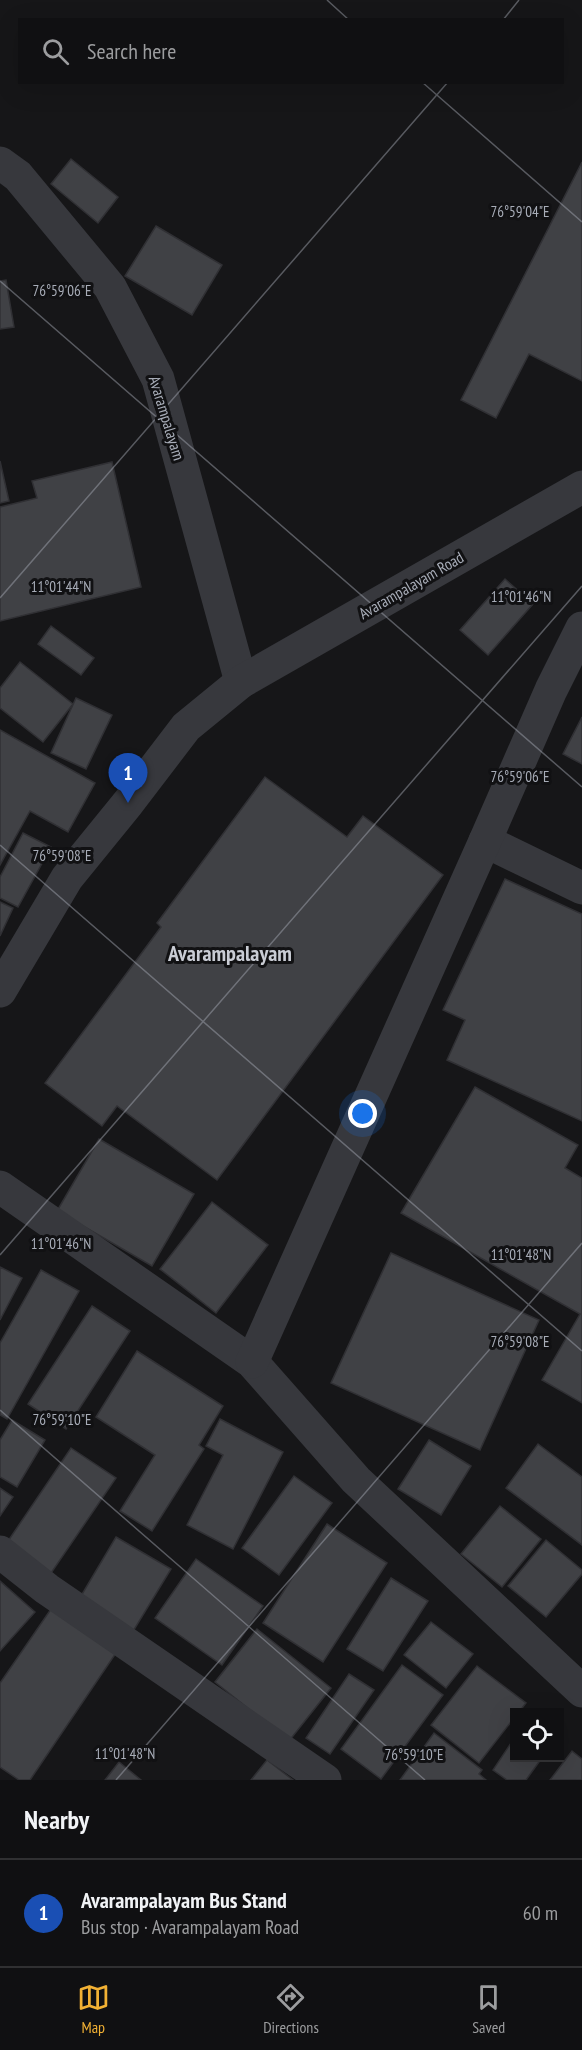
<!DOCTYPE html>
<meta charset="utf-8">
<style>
:root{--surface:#101012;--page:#1e1e20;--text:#f1f3f6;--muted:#9c9d9f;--line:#303032;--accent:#f2b134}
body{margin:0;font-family:"PT Sans Narrow",sans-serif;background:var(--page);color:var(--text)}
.controls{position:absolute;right:18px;bottom:18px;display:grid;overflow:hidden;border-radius:0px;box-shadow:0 6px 24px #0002}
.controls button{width:54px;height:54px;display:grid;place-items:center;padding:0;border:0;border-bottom:2px solid var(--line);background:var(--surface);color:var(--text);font:30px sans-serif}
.you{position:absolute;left:363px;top:1114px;width:21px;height:21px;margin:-15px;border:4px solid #fff;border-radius:50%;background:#1a73e8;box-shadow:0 0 0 9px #1a73e833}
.badge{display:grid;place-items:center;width:39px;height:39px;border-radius:50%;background:var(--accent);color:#fff;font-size:20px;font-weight:700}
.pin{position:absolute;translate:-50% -50px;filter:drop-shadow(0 2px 3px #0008)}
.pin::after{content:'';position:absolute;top:32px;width:21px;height:18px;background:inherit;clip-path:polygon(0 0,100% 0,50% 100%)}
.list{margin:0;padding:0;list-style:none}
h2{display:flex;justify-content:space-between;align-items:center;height:78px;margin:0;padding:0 24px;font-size:26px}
h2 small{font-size:20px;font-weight:400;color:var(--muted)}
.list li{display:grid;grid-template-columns:39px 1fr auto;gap:18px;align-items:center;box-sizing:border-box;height:108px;padding:0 24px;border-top:2px solid var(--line)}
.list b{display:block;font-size:22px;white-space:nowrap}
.list p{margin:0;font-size:20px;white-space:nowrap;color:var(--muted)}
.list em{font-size:20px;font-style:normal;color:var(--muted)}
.icon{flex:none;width:33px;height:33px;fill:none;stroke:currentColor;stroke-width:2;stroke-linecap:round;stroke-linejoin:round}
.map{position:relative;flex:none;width:582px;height:1780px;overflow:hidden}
.search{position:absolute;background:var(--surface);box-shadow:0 6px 24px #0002;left:18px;right:18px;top:18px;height:66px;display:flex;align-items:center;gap:15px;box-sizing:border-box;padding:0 21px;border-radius:0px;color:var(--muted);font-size:22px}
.sheet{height:186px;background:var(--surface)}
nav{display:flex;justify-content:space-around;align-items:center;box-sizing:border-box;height:84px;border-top:2px solid var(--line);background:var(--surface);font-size:16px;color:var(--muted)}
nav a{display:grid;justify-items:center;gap:3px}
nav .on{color:var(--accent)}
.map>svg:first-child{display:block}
.building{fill:#404145;stroke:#303034;stroke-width:1.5}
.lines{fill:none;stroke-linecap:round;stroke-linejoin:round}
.minor{stroke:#37383d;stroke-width:33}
.tertiary{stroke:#37383d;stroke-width:33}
.ticks{fill:none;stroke:#a8adb8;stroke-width:1.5;stroke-opacity:0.45}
.labels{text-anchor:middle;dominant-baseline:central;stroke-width:6;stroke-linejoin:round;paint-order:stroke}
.street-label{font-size:16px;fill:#a8adb8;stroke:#111113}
.district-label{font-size:22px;font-weight:bold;fill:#c9ccd4;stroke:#111113}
.ticks-label{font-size:15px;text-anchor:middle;fill:#a8adb8;stroke:#111113;stroke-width:6;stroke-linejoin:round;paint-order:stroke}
</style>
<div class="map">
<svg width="582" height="1780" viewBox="0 0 582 1780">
<rect width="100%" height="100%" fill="#161618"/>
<g class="building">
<polygon points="71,159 118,197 98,223 51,184"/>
<polygon points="582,162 582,381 529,354 496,418 461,400"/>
<polygon points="156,226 222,265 192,315 125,276"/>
<polygon points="6,280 14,327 0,329 0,281"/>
<polygon points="0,461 9,501 0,503"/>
<polygon points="112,462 141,587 0,621 0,507 37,498 32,481"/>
<polygon points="505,579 533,604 488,655 460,630"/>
<polygon points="51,626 94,658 81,675 38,644"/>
<polygon points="20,662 73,704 43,742 0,708 0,688"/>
<polygon points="76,698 112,715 86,769 51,753"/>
<polygon points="582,717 582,764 563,754"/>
<polygon points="0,730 95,783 68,832 30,811 0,865"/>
<polygon points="265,777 347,837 363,816 443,875 217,1180 117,1106 102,1126 45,1083 161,927 157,923"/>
<polygon points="23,833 51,847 18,907 0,898 0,877"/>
<polygon points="505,879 582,914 582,1121 447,1060 465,1020 443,1010"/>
<polygon points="0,902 13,908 0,936"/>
<polygon points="475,1087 578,1145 565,1168 582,1178 582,1403 542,1380 580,1314 401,1213"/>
<polygon points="99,1139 194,1194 152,1266 57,1211"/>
<polygon points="212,1202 268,1245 216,1313 160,1269"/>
<polygon points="391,1253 539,1320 480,1450 331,1383"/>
<polygon points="0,1267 22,1278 0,1320"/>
<polygon points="41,1270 79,1291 7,1419 0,1415 0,1343"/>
<polygon points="92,1306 130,1331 66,1429 28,1404"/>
<polygon points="137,1351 223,1406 199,1445 204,1449 152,1531 120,1511 155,1455 96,1417"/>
<polygon points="220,1419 283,1452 233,1549 187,1525 223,1455 206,1446"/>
<polygon points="12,1420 45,1440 17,1487 0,1477 0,1440"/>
<polygon points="429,1440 471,1466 441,1515 398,1489"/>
<polygon points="538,1444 582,1477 582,1545 506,1488"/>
<polygon points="71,1448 116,1478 49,1576 4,1547"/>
<polygon points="294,1476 332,1503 279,1575 242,1548"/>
<polygon points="0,1488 13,1497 0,1516"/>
<polygon points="500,1506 541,1539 502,1587 461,1554"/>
<polygon points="327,1524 387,1563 323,1662 263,1623"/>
<polygon points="116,1537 171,1569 132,1633 78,1601"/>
<polygon points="546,1540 582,1570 582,1574 546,1617 508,1586"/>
<polygon points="196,1559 263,1606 222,1665 155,1618"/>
<polygon points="391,1578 428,1601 383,1671 347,1649"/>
<polygon points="0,1581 35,1612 0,1651"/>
<polygon points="51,1609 116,1653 30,1780 19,1780 0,1767 0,1683"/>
<polygon points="431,1622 473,1654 446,1688 404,1655"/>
<polygon points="257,1629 331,1688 289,1741 215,1682"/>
<polygon points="402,1665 443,1695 381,1779 341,1749"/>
<polygon points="477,1666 526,1703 519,1712 514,1712 514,1718 479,1763 431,1725"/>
<polygon points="349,1674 374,1690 330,1754 306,1738"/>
<polygon points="434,1733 482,1770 479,1774 486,1780 400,1780"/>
<polygon points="511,1743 514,1745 514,1758 533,1758 539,1762 526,1780 507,1780 493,1770"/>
<polygon points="572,1751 582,1759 582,1780 550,1780"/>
<polygon points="267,1760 293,1780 251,1780"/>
<polygon points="119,1762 141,1780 105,1780"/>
</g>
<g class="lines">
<g class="minor">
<polyline points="0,163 18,176 110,287 158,379 241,682"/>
<polyline points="485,841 582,888"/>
<polyline points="0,1552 47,1589 325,1780"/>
</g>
<g class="tertiary">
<polyline points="0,991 67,878 128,803 186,727 241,682 582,487"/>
<polyline points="0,1187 252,1362 356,1480 582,1691"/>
<polyline points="252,1362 485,841 551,690 582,628"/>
</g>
</g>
<path class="ticks" d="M 327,0 L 349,20M 503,20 L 519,0M 422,82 L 582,222M 0,281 L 582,787M 0,598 L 448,82M 0,845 L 582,1351M 0,1255 L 582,586M 0,1410 L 425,1780M 116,1780 L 582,1243"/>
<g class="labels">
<g class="street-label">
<text transform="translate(167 418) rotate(73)">Avarampalayam</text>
<text transform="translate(411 585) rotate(-30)">Avarampalayam Road</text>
</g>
<g class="district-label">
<text x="230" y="953">Avarampalayam</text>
</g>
</g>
<g class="ticks-label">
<text x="520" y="217">76°59'04"E</text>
<text x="62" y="296">76°59'06"E</text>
<text x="61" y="592">11°01'44"N</text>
<text x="521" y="602">11°01'46"N</text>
<text x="520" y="782">76°59'06"E</text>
<text x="62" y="861">76°59'08"E</text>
<text x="61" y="1249">11°01'46"N</text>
<text x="521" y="1260">11°01'48"N</text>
<text x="520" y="1347">76°59'08"E</text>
<text x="62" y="1425">76°59'10"E</text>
<text x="125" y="1759">11°01'48"N</text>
<text x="414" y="1760">76°59'10"E</text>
</g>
</svg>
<div class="controls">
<button><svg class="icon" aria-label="locate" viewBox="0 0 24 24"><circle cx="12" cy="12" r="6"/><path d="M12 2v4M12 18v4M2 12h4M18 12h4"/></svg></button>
</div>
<div class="you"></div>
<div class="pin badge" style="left:128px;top:803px;background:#1a4fb4">1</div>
<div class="search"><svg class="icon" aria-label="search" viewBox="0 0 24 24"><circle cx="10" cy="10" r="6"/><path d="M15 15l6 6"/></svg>Search here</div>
</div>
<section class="sheet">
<h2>Nearby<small></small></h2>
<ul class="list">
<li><span class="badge" style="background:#1a4fb4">1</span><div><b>Avarampalayam Bus Stand</b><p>Bus stop · Avarampalayam Road</p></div><em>60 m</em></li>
</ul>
</section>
<nav>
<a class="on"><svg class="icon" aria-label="map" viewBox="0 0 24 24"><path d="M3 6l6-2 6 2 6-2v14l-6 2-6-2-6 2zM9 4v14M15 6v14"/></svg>Map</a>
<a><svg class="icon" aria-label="directions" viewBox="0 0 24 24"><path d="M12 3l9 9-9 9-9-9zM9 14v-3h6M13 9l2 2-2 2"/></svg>Directions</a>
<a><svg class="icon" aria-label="saved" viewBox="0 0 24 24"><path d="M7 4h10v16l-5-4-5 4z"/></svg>Saved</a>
</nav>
